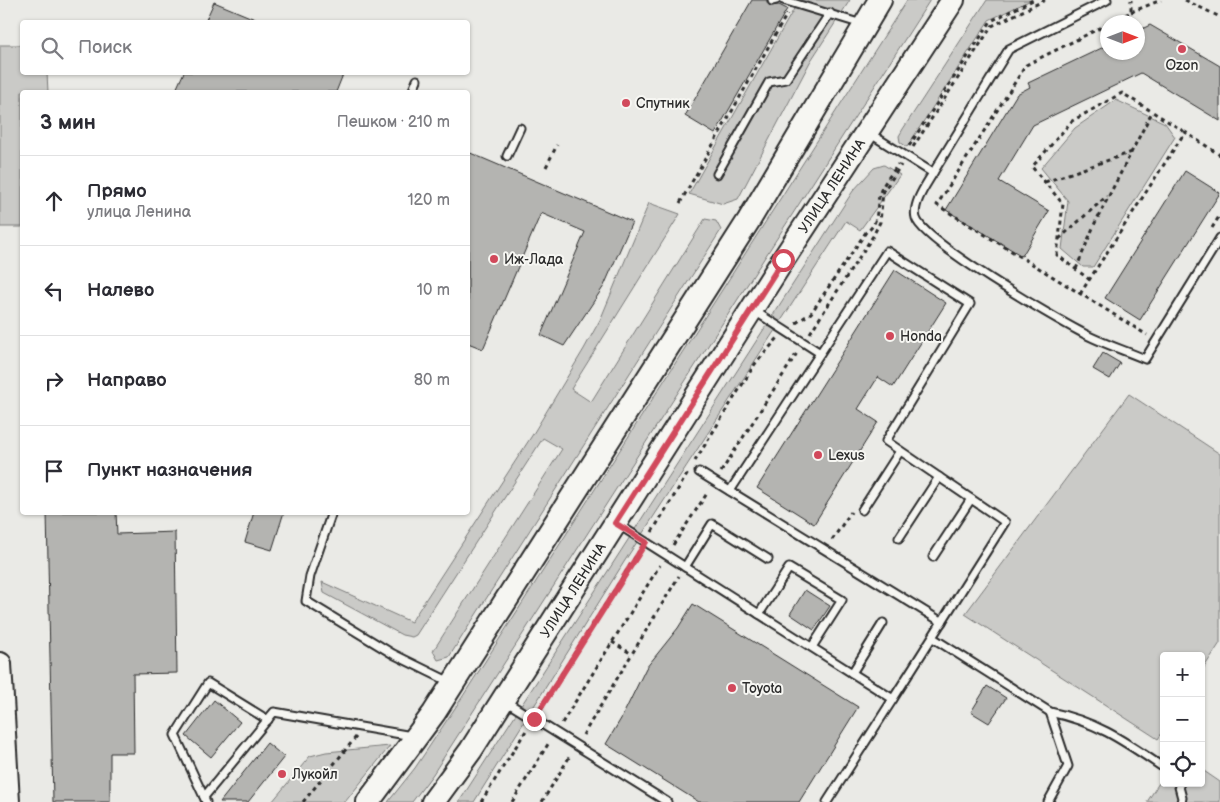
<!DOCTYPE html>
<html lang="ru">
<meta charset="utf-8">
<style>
:root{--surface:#fff;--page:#f7f7f7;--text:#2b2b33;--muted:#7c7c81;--line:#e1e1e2}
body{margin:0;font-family:"Balsamiq Sans",sans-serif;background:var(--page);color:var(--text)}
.controls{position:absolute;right:15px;bottom:15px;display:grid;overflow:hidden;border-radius:5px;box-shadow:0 1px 4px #0004}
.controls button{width:45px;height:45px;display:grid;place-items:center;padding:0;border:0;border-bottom:1px solid var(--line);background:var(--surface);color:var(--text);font:25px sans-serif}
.compass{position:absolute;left:1100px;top:15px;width:45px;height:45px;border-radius:50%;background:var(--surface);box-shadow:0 1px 4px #0004;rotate:90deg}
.stop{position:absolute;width:15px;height:15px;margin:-11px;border:4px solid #d1495b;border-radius:50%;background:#fff}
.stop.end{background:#d1495b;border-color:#fff;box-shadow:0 1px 5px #0008}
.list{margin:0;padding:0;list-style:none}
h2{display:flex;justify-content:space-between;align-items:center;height:65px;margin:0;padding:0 20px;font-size:21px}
h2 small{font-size:16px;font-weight:400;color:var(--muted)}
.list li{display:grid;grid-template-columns:32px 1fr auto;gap:15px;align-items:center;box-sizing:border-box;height:90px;padding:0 20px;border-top:1px solid var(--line)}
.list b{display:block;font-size:19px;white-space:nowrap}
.list p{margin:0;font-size:16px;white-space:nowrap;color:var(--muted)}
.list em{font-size:16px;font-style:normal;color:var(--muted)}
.icon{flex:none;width:28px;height:28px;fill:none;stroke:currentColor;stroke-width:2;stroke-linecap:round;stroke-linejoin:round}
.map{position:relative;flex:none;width:1220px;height:802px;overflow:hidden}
.search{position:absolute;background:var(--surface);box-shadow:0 1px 4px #0004;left:20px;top:20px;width:450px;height:55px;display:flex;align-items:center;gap:12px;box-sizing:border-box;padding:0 18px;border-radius:5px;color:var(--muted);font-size:19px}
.panel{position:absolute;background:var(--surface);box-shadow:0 1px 4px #0004;left:20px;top:90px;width:450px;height:425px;border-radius:5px}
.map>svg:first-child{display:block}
.green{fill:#cacac7;stroke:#7a7a79}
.building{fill:#b4b4b1;stroke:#2b2b2b}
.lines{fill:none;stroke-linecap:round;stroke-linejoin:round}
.service-casing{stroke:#2b2b2b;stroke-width:11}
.primary-casing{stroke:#2b2b2b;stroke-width:26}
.path{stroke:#2b2b2b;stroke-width:3;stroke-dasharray:4 4;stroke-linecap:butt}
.service{stroke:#f6f6f2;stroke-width:7}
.primary{stroke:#f6f6f2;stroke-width:22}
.route{stroke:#d1495b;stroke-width:6}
.poi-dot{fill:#d1495b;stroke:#f6f6f2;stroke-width:2}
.labels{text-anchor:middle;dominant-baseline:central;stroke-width:4;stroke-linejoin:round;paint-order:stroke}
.poi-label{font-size:14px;fill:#2b2b2b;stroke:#f6f6f2;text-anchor:start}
.street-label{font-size:14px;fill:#2b2b2b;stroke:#f6f6f2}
</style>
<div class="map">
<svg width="1220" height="802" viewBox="0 0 1220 802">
<rect width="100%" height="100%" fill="#eaeae6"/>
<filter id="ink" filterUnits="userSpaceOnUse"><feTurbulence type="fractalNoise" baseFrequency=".02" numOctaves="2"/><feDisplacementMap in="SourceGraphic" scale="10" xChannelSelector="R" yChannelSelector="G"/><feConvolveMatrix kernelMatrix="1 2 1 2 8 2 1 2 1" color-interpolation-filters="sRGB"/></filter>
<g filter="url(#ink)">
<g class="green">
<polygon points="799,0 850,0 810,62 738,199 723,204 689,194"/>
<polygon points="907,0 930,0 433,774 412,802 388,802 415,768 463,696"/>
<polygon points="987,0 1031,0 989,20 907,147 900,142 899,136 903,129"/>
<polygon points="0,45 22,45 22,72 47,73 48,92 22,92 22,227 0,227"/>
<polygon points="1116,100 1165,123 1175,137 1093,267 1083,267 1062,249 1068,201 1041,168 1075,128"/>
<polygon points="884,165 900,175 860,230 846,221 624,562 474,802 459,802 853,191 874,168"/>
<polygon points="649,203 680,214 571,389 591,402 705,219 716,221 721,230 449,657 438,660 433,651 562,449 543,438 416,635 412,637 402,635 324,593 322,582 411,622 533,434 584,349 601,318"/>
<polygon points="1129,394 1220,454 1220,643 1201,672 1201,656 1164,656 1164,730 1158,739 965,614"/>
<polygon points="390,746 345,802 272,802 310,756 326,752"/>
<polygon points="1201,769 1220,782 1220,802 1147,802 1164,775 1164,783 1201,783"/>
</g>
<g class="building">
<polygon points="752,0 767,0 770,6 779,5 787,9 715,134 685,116"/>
<polygon points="214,2 262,22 205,22"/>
<polygon points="1150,25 1220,66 1220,121 1141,73 1033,125 999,181 1049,211 1022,256 946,210 1017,94 1030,87 1028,83 1108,45 1108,52 1138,52 1138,31"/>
<polygon points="184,72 344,72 336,92 175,92"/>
<polygon points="468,152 632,222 604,286 564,346 541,335 585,232 541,213 483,349 468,343"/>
<polygon points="1185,171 1220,193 1140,320 1105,298"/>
<polygon points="895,270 946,303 893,387 878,377 858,409 878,422 814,524 757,488"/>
<polygon points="1103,353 1120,363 1110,379 1093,369"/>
<polygon points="47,512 116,512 117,534 175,532 177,673 133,674 134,753 110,753 110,802 53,802"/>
<polygon points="254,512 284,512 272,550 245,542"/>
<polygon points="805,590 830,606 814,630 790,614"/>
<polygon points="693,604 858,707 799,802 699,802 606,744 622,717 646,668 678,628"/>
<polygon points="987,686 1006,698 989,723 971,712"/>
<polygon points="214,700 240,722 211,757 186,736"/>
<polygon points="267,743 284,757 248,802 220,802"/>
</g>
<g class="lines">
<defs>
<g id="service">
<polyline points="783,0 862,24"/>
<polyline points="772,1 776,0"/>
<polyline points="412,92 417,80"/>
<path d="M 869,133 L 933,173 C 926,185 912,204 916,218 C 922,241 1054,318 1081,332 C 1101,343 1124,350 1145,359 L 1220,238"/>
<polyline points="507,156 520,128"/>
<polyline points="933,173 1009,49 1107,0"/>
<polyline points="717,174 769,82 786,79 830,13"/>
<polyline points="753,310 820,353"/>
<polyline points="699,472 942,622"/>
<polyline points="730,491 887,251 970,304 886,441 1005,522 893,699"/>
<polyline points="862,510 900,451"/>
<polyline points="332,512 310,576 306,601 393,654 450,682"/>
<polyline points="619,525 893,699 827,802"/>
<polyline points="899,538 939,477"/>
<polyline points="933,557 971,499"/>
<polyline points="685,567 712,524 768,559"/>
<polyline points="759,614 789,568 842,600 812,647"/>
<polyline points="933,638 1050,712 1068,766 1048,802"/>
<polyline points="852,673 883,623"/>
<polyline points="505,701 667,802"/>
<path d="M 1050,712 C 1098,722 1124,741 1164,768"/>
<polyline points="1178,783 1182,798 1181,802"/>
<polyline points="204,797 175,735 208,683 268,720"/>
<polyline points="206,802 204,797 274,712 412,736"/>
</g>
<g id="primary">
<polyline points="0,664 8,802"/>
<polyline points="368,802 434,713 749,220 880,0"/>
<path id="s1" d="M 433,802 L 471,750 L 783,260 L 953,0"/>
</g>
</defs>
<use href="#service" class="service-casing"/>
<use href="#primary" class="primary-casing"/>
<g class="path">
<polyline points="1185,0 1220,17"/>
<polyline points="1131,12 1161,0"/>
<polyline points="1111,22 1131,12 1131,0"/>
<polyline points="1108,24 1026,65 937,205 1147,335"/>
<polyline points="909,146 991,21 1033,0"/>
<polyline points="913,147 992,26 1045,0"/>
<polyline points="546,167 557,145"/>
<polyline points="1045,182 1132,152"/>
<polyline points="680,203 787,14"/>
<polyline points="1212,228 1220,215"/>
<polyline points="1059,239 1107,196"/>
<polyline points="1076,269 1095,223 1152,112"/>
<polyline points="1090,280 1057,255 1063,204 1032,167 1072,121 1122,93 1185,132"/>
<polyline points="1080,294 1185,132 1220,155"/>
<path d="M 796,323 L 811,313 L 866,232 C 882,223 874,202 882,188 C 886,180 893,172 898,164"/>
<polyline points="810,333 873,236 880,222 883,192 901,165"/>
<polyline points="695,461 755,364 778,338"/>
<polyline points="721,472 797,353"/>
<polyline points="652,532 688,473"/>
<polyline points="832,540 851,512"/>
<polyline points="673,545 708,492"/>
<polyline points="612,642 632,654"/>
<polyline points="540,709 639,552"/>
<polyline points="562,723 660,565"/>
<polyline points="583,735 679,576"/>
<polyline points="303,802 356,737"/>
<polyline points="481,802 527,729"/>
<polyline points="512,802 550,741"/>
<polyline points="542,802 570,756"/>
</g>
<use href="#service" class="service"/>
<use href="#primary" class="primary"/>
</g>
</g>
<g class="lines" filter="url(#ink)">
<polyline class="route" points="534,719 646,542 615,523 783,260"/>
</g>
<g class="poi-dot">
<circle cx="1182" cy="49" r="5"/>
<circle cx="626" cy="103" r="5"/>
<circle cx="494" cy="259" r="5"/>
<circle cx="890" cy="336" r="5"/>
<circle cx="818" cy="455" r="5"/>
<circle cx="732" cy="688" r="5"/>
<circle cx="282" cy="774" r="5"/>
</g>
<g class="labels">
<g class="poi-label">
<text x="1182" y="65" text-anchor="middle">Ozon</text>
<text x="636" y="103">Спутник</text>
<text x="504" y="259">Иж-Лада</text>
<text x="900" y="336">Honda</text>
<text x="828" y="455">Lexus</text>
<text x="742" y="688">Toyota</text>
<text x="292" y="774">Лукойл</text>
</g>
<g class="street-label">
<text stroke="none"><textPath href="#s1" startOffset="734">УЛИЦА ЛЕНИНА</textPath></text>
<text stroke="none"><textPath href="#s1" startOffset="254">УЛИЦА ЛЕНИНА</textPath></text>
</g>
</g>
</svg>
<div class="controls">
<button>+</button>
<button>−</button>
<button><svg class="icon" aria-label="locate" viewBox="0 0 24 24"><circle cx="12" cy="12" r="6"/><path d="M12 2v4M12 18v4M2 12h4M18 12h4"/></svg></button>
</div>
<svg class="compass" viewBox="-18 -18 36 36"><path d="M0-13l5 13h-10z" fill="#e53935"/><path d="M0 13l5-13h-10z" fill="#7c7c81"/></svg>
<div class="stop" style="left:783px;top:260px"></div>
<div class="stop end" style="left:534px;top:719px"></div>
<div class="search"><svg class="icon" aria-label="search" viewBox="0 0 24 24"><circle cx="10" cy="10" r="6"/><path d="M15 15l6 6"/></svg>Поиск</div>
<section class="panel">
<h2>3 мин<small>Пешком · 210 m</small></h2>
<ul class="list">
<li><svg class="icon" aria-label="ahead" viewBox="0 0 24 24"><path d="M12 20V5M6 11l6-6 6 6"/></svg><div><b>Прямо</b><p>улица Ленина</p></div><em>120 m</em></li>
<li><svg class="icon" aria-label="left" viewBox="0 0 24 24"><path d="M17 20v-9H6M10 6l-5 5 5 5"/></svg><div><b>Налево</b></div><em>10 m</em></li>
<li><svg class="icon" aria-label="right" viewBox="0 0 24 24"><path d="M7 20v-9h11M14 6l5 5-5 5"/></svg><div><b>Направо</b></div><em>80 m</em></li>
<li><svg class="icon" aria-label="arrive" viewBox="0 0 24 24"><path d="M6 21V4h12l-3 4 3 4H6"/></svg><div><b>Пункт назначения</b></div></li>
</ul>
</section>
</div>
